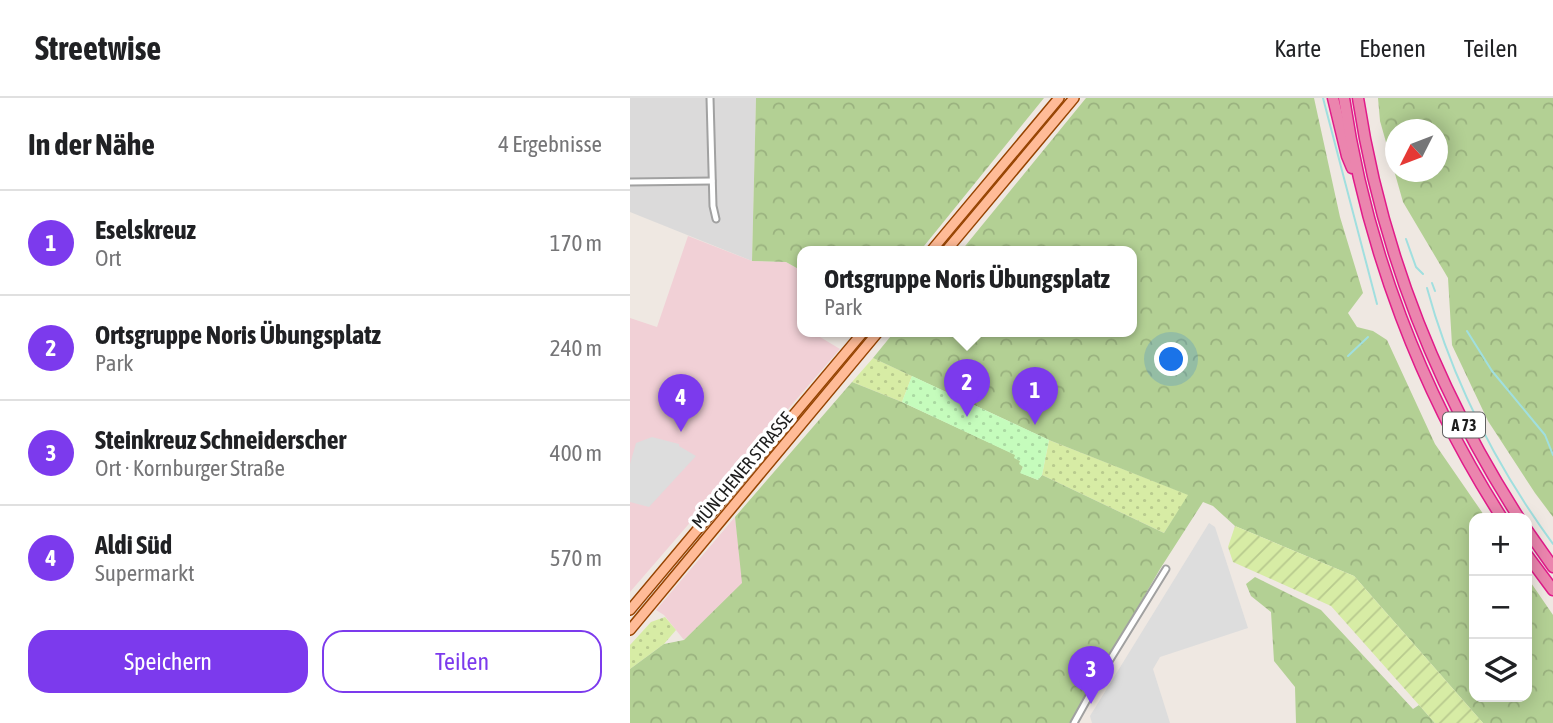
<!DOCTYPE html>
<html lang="de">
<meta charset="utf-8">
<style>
:root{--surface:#fff;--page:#f2f2f2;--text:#202124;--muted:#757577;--line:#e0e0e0;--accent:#7c3aed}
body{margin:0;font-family:"Asap Condensed",sans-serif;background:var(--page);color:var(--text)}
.controls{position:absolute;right:21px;bottom:21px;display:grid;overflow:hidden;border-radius:14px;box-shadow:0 4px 18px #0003}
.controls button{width:63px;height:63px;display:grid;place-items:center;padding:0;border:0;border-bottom:2px solid var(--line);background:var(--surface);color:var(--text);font:35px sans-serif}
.compass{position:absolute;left:755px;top:21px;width:63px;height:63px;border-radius:50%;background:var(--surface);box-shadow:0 4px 18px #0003;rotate:228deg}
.you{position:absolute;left:542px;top:262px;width:24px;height:24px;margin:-18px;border:5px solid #fff;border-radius:50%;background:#1a73e8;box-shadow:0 0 0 10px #1a73e833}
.badge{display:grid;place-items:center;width:46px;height:46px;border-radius:50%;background:var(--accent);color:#fff;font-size:23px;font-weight:700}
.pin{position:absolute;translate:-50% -58px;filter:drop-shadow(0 2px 4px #0008)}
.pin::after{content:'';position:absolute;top:37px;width:24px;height:21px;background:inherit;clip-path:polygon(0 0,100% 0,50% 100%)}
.popup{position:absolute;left:167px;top:148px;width:340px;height:91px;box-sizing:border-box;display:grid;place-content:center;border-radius:14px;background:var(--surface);filter:drop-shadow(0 2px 5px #0005);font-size:23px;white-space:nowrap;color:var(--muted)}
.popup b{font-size:26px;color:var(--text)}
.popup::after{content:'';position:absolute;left:50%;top:100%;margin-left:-14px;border:14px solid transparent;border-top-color:var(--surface)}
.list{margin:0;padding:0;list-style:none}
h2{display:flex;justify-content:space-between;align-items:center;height:91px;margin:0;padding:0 28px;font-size:30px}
h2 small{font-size:23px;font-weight:400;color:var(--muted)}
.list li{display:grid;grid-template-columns:46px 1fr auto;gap:21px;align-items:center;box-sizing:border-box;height:105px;padding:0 28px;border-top:2px solid var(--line)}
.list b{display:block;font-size:26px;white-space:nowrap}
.list p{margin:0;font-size:23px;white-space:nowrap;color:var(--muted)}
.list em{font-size:23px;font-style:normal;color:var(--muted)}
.actions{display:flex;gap:14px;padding:21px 28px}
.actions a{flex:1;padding:16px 0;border:2px solid var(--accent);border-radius:21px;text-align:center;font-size:24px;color:var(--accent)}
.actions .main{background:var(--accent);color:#fff}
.icon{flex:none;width:38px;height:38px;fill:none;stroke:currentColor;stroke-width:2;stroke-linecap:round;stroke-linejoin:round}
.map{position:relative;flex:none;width:923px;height:625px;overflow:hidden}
header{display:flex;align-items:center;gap:42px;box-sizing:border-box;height:98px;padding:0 35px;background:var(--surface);border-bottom:2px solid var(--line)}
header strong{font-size:33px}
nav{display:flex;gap:38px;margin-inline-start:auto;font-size:24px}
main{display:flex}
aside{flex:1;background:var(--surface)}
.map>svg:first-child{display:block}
.residential{fill:#dbdada}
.commercial{fill:#f1d0d6}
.grass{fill:url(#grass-dots)}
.forest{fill:url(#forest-crowns);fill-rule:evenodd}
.park{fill:url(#park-dots)}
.garden{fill:url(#garden-furrows)}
.parking{fill:#ddd}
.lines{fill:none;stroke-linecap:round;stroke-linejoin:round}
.stream{stroke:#a0dfdf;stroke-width:2}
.minor-casing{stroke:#a1a1a1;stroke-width:9}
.primary-casing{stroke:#964300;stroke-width:12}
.motorway-casing{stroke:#e11b8a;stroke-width:13}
.minor{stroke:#fff;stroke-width:5}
.primary{stroke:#ffbb97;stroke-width:9}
.motorway{stroke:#eb85ae;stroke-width:10}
.labels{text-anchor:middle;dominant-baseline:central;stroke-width:7;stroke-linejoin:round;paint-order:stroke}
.shield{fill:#fff;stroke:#616161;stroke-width:2}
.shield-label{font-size:16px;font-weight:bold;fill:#1d1d1d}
.street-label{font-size:18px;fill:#1d1d1d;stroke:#fff}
</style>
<header>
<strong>Streetwise</strong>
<nav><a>Karte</a><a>Ebenen</a><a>Teilen</a></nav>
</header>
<main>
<aside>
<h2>In der Nähe<small>4 Ergebnisse</small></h2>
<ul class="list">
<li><span class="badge">1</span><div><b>Eselskreuz</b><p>Ort</p></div><em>170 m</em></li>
<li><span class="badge">2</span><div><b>Ortsgruppe Noris Übungsplatz</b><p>Park</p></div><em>240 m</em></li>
<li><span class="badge">3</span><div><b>Steinkreuz Schneiderscher</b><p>Ort · Kornburger Straße</p></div><em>400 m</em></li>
<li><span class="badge">4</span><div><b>Aldi Süd</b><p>Supermarkt</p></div><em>570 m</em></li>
</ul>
<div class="actions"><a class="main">Speichern</a><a>Teilen</a></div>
</aside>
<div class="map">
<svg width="923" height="625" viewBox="0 0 923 625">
<defs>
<pattern id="grass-dots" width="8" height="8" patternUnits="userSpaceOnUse" patternTransform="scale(1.75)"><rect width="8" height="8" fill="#d7eca5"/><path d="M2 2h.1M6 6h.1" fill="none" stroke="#b8ca8e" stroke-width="1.8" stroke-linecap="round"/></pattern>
<pattern id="forest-crowns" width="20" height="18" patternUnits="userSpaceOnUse" patternTransform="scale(1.75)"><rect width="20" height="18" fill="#b3d094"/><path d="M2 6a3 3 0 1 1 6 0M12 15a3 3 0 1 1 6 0" fill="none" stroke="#9ab27f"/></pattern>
<pattern id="park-dots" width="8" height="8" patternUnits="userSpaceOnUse" patternTransform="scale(1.75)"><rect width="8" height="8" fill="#c5fcbc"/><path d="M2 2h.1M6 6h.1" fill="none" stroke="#a9d8a1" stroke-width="1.8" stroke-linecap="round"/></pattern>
<pattern id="garden-furrows" width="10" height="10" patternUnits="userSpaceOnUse" patternTransform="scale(1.75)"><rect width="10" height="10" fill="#d7eca5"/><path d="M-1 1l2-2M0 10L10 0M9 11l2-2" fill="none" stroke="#b8ca8e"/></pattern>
</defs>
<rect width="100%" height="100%" fill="#efe8e2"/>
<polygon class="residential" points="0,0 126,0 122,163 0,114"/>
<g class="commercial">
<polygon points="58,138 122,163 156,164 172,173 173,233 180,233 210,251 0,494 0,220 27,229"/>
<polygon points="105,419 113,485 54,542 34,517 26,512"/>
</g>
<g class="grass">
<polygon points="243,260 282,278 272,304 222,284"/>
<polygon points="419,342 559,397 534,435 412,377"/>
<polygon points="35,519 46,532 34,546 0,571 0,547 21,524"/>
</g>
<g class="forest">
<polygon points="126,0 414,0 290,153 173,153 172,173 156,164 122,163"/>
<polygon points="456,0 684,0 710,119 733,195 718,215 727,229 743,233 757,242 805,346 856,420 844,420 844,599 897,599 897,479 923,517 923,625 853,625 724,478 605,428 583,408 573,404 530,471 441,625 0,625 0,571 34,546 54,542 112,485 105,419 222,284 272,304 386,357 393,368 391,375 408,382 412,377 534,435 558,397 419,342 243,260 265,233 502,233 502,153 331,153"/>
<path d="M 748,0 L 923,0 L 923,419 L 905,395 L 858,323 L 822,247 L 818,180 L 773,104 L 750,23 ZM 766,32 L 808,32 L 808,74 L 766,74 Z"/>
<polygon points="625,479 691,512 783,611 789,607 805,625 666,625 665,589 644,563 641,514 621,498 616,486"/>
</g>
<polygon class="park" points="282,278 419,342 412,377 408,382 390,375 393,369 389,366 390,363 384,360 385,357 272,304"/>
<polygon class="garden" points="605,428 724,478 853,625 805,625 701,508 603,464 598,449"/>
<g class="parking">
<polygon points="22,339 49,346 49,348 66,358 19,409 0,404 0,366 6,345"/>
<polygon points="579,425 585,429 618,530 530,559 523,571 540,625 462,625 460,618"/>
</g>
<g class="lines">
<g class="stream">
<polyline points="693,0 747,206"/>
<polyline points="776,141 786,169 793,176"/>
<polyline points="802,185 805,193"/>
<path d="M 797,190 C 822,282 867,369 923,446"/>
<polyline points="837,233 862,273 915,337 923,357"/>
<polyline points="718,258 738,239"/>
</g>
<defs>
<g id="minor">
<polyline points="80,0 83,108 86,121"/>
<polyline points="0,84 82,83"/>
<polyline points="444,625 473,573 536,471"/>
</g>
<g id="primary">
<polyline points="301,153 429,0"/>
<polyline points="316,153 444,0"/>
<polyline points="0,512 234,233"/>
<polyline points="0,532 249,233"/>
</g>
<g id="motorway">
<polyline points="703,0 717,58 722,70"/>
<path d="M 714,0 C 736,149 791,294 872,420"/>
<path d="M 728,0 C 751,151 807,292 889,420"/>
<polyline points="897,432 923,469"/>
<polyline points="897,457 923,492"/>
</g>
</defs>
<use href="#minor" class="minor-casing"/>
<use href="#primary" class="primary-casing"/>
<use href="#motorway" class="motorway-casing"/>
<use href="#minor" class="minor"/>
<use href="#primary" class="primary"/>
<use href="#motorway" class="motorway"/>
</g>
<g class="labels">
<rect class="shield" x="813" y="314.5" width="42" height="25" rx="5"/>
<g class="shield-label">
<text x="834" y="327">A 73</text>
</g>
<g class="street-label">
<text transform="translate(112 372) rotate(-50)">MÜNCHENER STRASSE</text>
</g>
</g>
</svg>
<div class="controls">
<button>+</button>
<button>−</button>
<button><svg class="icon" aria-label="layers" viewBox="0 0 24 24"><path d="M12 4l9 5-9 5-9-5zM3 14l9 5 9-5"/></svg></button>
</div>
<svg class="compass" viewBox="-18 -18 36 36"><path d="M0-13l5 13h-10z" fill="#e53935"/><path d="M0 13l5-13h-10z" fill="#757577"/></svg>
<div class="you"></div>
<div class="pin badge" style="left:405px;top:327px">1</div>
<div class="pin badge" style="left:337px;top:319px">2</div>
<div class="popup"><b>Ortsgruppe Noris Übungsplatz</b>Park</div>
<div class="pin badge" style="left:461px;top:606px">3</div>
<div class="pin badge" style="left:51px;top:334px">4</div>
</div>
</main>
